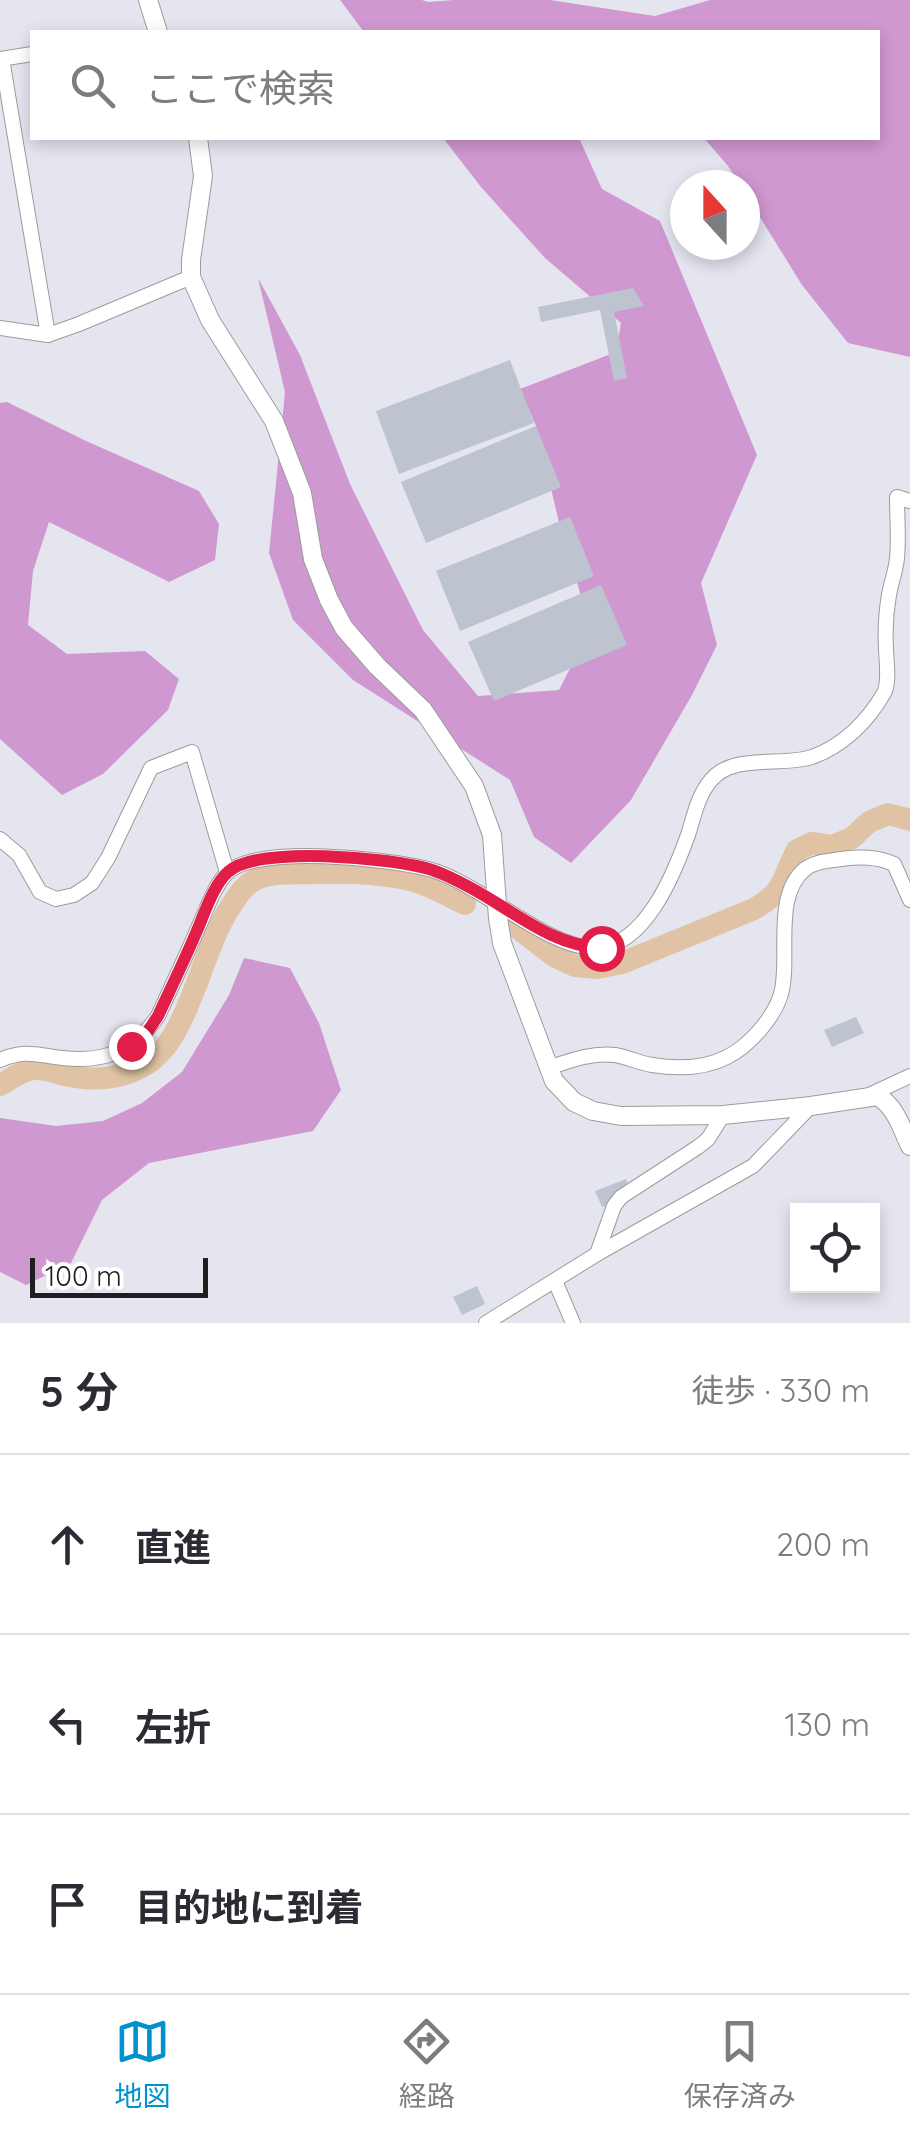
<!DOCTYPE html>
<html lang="ja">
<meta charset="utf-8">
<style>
:root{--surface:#fff;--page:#f7f7f7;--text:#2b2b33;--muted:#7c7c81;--line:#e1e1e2;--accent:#0091ce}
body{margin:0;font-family:Quicksand,"Noto Sans JP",sans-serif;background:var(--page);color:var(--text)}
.controls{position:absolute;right:30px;bottom:30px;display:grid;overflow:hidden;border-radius:0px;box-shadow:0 5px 15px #0003}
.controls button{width:90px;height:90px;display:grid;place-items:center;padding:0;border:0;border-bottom:2px solid var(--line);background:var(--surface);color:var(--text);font:50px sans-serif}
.compass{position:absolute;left:670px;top:170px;width:90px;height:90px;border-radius:50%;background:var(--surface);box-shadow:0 5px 15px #0003;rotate:339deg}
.scale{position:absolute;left:30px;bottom:25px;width:178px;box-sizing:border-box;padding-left:10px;border:5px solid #1f1f1f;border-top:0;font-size:28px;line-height:35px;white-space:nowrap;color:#1f1f1f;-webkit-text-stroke:8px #fff;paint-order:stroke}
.stop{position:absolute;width:30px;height:30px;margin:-22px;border:8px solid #e11d48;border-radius:50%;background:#fff}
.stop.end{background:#e11d48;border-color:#fff;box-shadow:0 2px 10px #0008}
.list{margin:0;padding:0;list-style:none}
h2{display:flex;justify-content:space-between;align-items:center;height:130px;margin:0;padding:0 40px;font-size:42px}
h2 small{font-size:32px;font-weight:400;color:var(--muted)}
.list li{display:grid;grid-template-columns:65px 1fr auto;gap:30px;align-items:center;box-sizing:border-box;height:180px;padding:0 40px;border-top:2px solid var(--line)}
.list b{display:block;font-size:38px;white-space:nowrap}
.list em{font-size:32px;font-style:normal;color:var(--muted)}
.icon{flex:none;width:55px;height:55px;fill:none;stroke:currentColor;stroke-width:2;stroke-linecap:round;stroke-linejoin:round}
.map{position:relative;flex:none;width:910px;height:1323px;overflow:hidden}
.search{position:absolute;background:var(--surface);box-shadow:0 5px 15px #0003;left:30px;right:30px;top:30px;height:110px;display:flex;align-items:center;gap:25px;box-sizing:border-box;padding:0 35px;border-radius:0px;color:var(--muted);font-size:38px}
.sheet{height:670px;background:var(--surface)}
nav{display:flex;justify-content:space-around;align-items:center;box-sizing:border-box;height:140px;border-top:2px solid var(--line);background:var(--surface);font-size:28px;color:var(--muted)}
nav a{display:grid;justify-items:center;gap:5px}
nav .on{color:var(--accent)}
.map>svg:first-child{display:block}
.forest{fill:#d098d0}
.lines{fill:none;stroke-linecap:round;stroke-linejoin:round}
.river{stroke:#dfc3a4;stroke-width:22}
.building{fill:#bec3d0}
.minor-casing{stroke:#9c9c9c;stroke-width:16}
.tertiary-casing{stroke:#9c9c9c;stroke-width:20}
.minor{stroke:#fff;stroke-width:14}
.tertiary{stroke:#fff;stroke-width:18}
.route{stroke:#e11d48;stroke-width:12}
</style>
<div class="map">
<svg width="910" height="1323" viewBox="0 0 910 1323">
<rect width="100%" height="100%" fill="#e5e5f0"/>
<g class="forest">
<polygon points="340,0 422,0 428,2 454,0 550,0 655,16 710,0 910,0 910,357 848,343 802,285 745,193 745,185 740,185 728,166 704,138 878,138 878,32 364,32"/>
<polygon points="443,138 579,138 602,189 660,221 757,455 701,583 717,645 692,695 631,800 571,863 534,837 510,780 353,680 293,620 269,553 285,392 258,278 300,355 350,484 423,630 478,696 559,690 591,627 563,539 536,426 520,389 616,352 621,323 545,258 481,187"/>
<polygon points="7,402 84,440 199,491 219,524 215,560 169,582 49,522 33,571 28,625 67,654 145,651 179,679 168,710 103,774 62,795 0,739 0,403"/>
<polygon points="244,958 290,968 319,1023 341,1090 313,1131 149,1163 102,1200 71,1263 26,1285 0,1272 0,1118 56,1126 103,1121 142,1103 182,1072 229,995"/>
</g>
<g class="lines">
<g class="river">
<path d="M 515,926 L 554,956 L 575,966 L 597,968 L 622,963 L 754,909 C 787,890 781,879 797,850 L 812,843 L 832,846 L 852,838 L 869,822 L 888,814 L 910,820"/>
<path d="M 0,1085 C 11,1079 22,1070 34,1069 C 44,1068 54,1072 64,1075 C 92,1081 120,1080 145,1065 C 189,1041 201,949 231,906 C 238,895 245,884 257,879 C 275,871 298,874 317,873 C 344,872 374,873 401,878 C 424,882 444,894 465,904"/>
</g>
</g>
<g class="building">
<polygon points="633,288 644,306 614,312 627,378 614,381 600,310 541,322 538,307"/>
<polygon points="510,360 534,423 399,474 376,411"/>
<polygon points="536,426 561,487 426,543 401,482"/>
<polygon points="570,517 594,576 460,631 436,571"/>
<polygon points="601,585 627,645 494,701 468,642"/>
<polygon points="856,1017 864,1033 832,1047 824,1030"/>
<polygon points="626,1179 633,1198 617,1210 614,1206 602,1207 595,1191"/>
<polygon points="477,1286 485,1304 462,1315 453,1297"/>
</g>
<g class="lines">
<defs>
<g id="minor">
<polyline points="0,59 32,54"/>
<polyline points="2,59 48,335"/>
<polyline points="0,328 48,335 79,324 191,277"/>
<polyline points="0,839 19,855 40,892 56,899 74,895 92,883 108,858 151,768 192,752 227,872"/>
<path d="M 0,1060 C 25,1049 37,1055 62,1058 C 104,1063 134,1051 158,1016 C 172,986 186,956 199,926 C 207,909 214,886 227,873 C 256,844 390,859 428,869 C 444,873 461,882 476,891 C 508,909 560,950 598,948 C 646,944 674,874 688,835 C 694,816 698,795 711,780 C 734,753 781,767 812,757 C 843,746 868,721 884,693 C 890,681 886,661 886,648 C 885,631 886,612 889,595 C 891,583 896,570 897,558 C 899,538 897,517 897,497 L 910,501"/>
<path d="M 548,1068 C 569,1061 592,1052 615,1055 C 627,1057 639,1063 652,1065 C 677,1069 704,1069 727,1057 C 749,1046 774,1018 781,994 C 791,959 772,896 805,869 C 815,861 829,861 841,859 C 860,857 876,856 894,864 L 910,900"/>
<polyline points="867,1096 910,1076"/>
<polyline points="597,1254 614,1206 621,1197 698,1147 708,1139 723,1115"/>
<polyline points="555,1281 573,1323"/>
<polyline points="486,1323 597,1254 753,1166 811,1106"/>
</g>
<g id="tertiary">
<polyline points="148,0 158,32"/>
<path d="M 198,138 L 203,176 L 191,260 L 191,277 L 210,320 L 274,421 L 302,493 L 313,559 L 329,600 L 344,628 L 377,666 L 423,710 L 474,786 L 492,835 L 498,918 L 502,943 L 554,1081 L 574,1102 L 593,1111 L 621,1116 L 723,1115 L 811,1106 L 877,1096 C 895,1105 902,1129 910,1146"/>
</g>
</defs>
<use href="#minor" class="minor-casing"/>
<use href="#tertiary" class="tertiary-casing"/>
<use href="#minor" class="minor"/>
<use href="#tertiary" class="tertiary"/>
</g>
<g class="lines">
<path class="route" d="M 131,1046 L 146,1034 L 158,1016 C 171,988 184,961 196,933 C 204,915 213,885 228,872 C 257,845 392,858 429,869 C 443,873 458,881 471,888 C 514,911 550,945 601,948"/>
</g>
</svg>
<div class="controls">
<button><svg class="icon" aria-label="locate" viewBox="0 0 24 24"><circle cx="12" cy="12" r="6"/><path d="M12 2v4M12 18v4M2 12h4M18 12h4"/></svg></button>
</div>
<svg class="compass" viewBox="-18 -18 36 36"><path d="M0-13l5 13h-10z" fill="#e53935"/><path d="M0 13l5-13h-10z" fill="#7c7c81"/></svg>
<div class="scale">100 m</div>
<div class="stop" style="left:601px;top:948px"></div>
<div class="stop end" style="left:131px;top:1046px"></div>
<div class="search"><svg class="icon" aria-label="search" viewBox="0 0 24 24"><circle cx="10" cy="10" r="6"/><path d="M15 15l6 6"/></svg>ここで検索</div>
</div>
<section class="sheet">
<h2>5 分<small>徒歩 · 330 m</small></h2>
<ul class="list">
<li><svg class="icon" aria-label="ahead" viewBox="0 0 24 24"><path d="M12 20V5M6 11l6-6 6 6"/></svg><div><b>直進</b></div><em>200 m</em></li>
<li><svg class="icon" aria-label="left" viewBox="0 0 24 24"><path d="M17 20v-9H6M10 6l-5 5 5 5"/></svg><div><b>左折</b></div><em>130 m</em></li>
<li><svg class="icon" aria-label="arrive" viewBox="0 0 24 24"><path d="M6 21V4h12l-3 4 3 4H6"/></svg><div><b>目的地に到着</b></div></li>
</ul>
</section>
<nav>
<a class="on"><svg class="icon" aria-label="map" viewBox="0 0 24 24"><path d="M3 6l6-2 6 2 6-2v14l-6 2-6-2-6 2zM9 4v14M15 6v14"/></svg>地図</a>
<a><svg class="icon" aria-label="directions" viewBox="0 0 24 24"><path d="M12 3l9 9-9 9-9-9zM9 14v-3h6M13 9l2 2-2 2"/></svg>経路</a>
<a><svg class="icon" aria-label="saved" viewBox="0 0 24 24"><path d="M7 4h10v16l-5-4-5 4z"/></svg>保存済み</a>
</nav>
